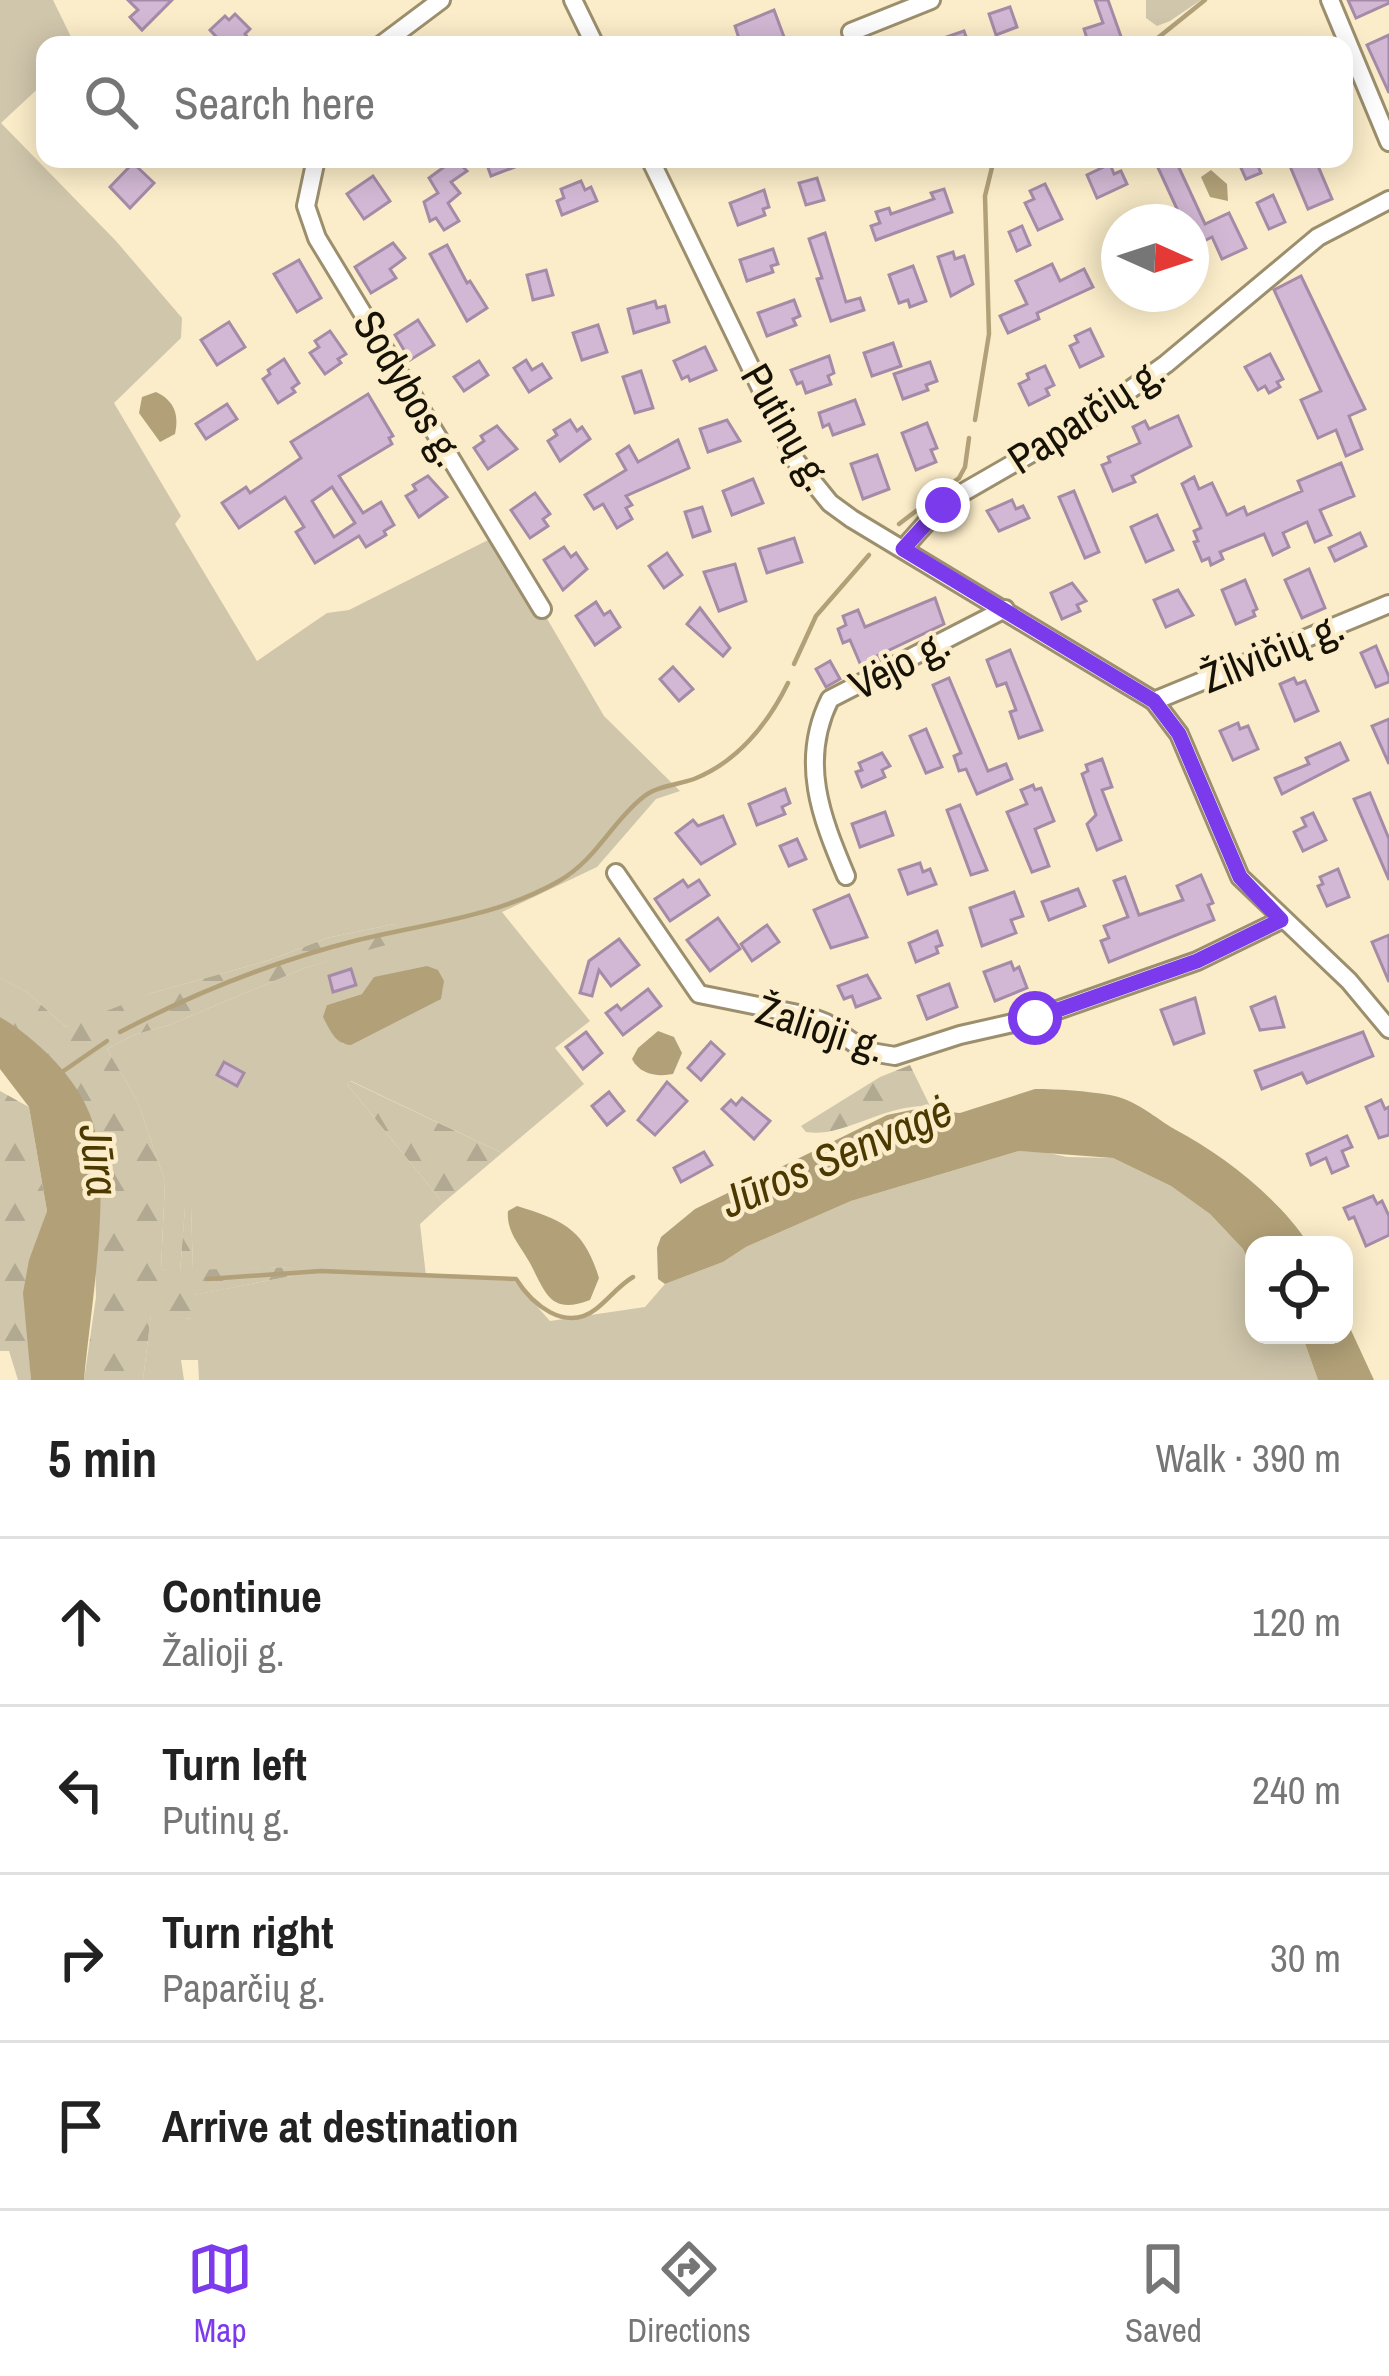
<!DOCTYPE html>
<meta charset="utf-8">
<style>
:root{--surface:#fff;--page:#f6f6f6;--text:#222;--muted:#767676;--line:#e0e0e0;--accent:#7c3aed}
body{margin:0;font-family:"Archivo Narrow",sans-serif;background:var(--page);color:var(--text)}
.controls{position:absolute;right:36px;bottom:36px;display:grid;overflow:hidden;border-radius:24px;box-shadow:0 6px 30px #0003}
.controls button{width:108px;height:108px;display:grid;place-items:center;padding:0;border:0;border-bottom:3px solid var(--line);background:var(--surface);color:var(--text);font:60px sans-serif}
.compass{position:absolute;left:1101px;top:204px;width:108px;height:108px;border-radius:50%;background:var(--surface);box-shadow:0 6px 30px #0003;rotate:93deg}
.stop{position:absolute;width:36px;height:36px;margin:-27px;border:9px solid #7c3aed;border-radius:50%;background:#fff}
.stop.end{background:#7c3aed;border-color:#fff;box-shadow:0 3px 12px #0008}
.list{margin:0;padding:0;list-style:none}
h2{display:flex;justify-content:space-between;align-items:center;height:156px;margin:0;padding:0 48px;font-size:51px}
h2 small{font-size:39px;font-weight:400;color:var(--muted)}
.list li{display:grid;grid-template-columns:78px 1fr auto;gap:36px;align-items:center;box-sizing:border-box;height:168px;padding:0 48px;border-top:3px solid var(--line)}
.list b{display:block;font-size:45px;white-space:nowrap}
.list p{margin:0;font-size:39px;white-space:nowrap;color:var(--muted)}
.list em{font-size:39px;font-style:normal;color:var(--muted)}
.icon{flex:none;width:66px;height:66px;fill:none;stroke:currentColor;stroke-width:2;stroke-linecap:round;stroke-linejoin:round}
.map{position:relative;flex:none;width:1389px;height:1380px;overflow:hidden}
.search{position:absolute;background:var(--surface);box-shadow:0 6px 30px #0003;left:36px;right:36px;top:36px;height:132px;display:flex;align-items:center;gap:30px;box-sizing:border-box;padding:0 42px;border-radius:24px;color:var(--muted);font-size:45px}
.sheet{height:828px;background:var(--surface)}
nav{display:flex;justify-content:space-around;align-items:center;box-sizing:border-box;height:168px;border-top:3px solid var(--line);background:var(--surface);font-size:33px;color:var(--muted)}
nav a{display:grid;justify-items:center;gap:6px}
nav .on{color:var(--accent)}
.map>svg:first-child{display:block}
.grass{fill:#d0c6ac;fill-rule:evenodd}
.forest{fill:url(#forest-firs)}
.water{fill:#b2a178}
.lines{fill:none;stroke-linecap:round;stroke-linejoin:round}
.stream{stroke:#b2a178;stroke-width:4.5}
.building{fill:#d2b8d4;stroke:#a58ba7;stroke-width:3;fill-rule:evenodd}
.street-casing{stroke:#9c8f6d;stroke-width:22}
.street{stroke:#fff;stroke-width:16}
.route{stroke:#7c3aed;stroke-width:15}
.labels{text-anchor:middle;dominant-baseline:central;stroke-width:9;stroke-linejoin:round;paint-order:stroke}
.street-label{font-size:42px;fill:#171206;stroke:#fbedc9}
.water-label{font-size:45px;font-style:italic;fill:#4b3901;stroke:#fbedc9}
</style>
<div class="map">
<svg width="1389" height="1380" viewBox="0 0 1389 1380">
<defs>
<pattern id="forest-firs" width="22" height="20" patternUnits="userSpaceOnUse" patternTransform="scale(3)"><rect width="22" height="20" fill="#d0c6ac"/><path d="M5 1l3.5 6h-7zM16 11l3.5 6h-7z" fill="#b2a992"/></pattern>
</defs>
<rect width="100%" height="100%" fill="#fbedc9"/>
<path class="grass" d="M 0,0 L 53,0 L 75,45 L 45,45 L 45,82 L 1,123 L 116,241 L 182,318 L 181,338 L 114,403 L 181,516 L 175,524 L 257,661 L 327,613 L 349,610 L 498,535 L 604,716 L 680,791 L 656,799 L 597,867 L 502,912 L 590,1021 L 555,1048 L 584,1084 L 502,1153 L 351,1081 L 347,1084 L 443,1203 L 420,1224 L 426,1276 L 514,1281 L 550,1321 L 645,1307 L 665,1284 L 723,1262 L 746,1247 L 851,1201 L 1019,1151 L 1044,1152 L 1067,1157 L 1113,1158 L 1171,1186 L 1210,1214 L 1243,1249 L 1254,1273 L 1254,1335 L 1302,1335 L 1318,1380 L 199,1380 L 198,1360 L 181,1360 L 184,1380 L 143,1380 L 151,1314 L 193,1319 L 193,1295 L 292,1276 L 291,1267 L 193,1271 L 191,1207 L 185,1208 L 180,1273 L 161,1269 L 165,1181 L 137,1100 L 107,1049 L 134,1035 L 169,1025 L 305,968 L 399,940 L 394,924 L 327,938 L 270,960 L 152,993 L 85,1023 L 66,1027 L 27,992 L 0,978 ZM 362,994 L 441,998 L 352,1044 L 343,1044 L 327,1005 Z"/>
<g class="forest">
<polygon points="1146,0 1201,0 1170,21 1157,26 1146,18"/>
<polygon points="394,924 400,941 305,968 169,1025 134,1035 107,1049 137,1100 165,1181 161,1269 180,1272 185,1207 191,1206 193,1270 292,1267 292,1276 194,1295 193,1319 151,1315 143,1380 84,1380 96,1297 95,1255 47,1055 0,1017 0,978 27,992 66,1027 152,993 270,960 327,938"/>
<path d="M 910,1065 L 930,1106 C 881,1104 845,1138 806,1132 L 801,1126 L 880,1077 Z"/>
<polygon points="350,1081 502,1153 443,1203 347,1084"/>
<polygon points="0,1091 29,1107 47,1211 39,1235 28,1338 31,1380 18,1380 9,1351 0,1351"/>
</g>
<g class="water">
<polygon points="1211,170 1227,184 1228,201 1210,197 1201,177"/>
<path d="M 156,392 C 175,401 179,415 175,434 L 160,442 L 139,413 L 142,397 Z"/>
<path d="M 427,966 L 438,970 L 444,981 L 441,999 L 351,1045 C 335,1044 330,1030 323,1017 L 327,1005 L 362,994 L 374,977 Z"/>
<path d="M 0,1017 C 37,1039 78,1078 92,1120 C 113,1183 90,1312 84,1380 L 31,1380 L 23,1293 L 29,1260 L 47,1211 L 29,1107 L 0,1069 Z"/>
<path d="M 658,1031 L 674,1037 L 682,1053 L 673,1074 C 658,1077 640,1075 632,1059 L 638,1048 Z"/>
<path d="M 1035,1089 C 1059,1089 1086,1091 1110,1095 C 1135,1099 1155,1118 1176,1130 C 1222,1154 1280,1199 1309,1245 L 1254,1245 L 1254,1273 L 1243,1249 L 1210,1214 L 1171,1186 L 1113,1158 L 1019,1151 L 851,1201 L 746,1247 L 723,1262 L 665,1284 L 658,1279 L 657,1248 L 661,1237 L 695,1209 L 887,1115 L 916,1109 L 960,1113 Z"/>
<path d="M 517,1206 C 562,1220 584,1228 599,1278 L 590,1300 C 551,1315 546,1294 531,1265 C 522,1247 506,1233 508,1211 Z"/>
<polygon points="1344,1315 1374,1380 1318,1380 1302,1335 1344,1335"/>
</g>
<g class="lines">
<g class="stream">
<polyline points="1149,45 1205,0"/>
<polyline points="975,420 989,334 985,196 994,159"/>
<polyline points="899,524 959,478 965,467 969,438"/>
<polyline points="794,664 816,616 869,555"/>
<path d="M 120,1032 C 196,992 275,961 358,940 C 428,923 496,917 559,881 C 596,860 611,823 642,798 C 656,786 677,785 694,779 C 737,762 768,724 788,683"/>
<polyline points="62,1072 107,1041"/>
<path d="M 207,1279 L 321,1271 L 516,1279 C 532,1304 565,1333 596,1309 C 609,1299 618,1286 633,1277"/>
</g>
</g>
<g class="building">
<polygon points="128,0 172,0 142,30 130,17 138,10"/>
<polygon points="1095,0 1108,0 1124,45 1089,45 1084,29 1103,23"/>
<polygon points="1348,0 1389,0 1389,3 1356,18"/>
<polygon points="1010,7 1017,27 996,35 989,14"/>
<polygon points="774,10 787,45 741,45 735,26"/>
<polygon points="235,14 250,29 245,34 248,38 240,45 224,45 210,30 225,16 229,20"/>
<polygon points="964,31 969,45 929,45 929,43"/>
<polygon points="1389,35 1389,93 1367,45"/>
<polygon points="455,159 467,171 451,182 460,193 448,203 459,221 444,230 436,218 430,221 424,202 438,193 429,178"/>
<polygon points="485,159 533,159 533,160 491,176"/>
<polygon points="1154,159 1175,159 1205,224 1229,213 1246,248 1222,259 1212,237 1200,243 1191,222 1183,222"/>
<polygon points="1237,159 1255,159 1261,173 1246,179"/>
<polygon points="1287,159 1315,159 1332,199 1308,209"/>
<polygon points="133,163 154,183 130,208 110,187"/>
<polygon points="1110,164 1114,174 1121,171 1127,184 1097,198 1087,175"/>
<polygon points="373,176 390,201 364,219 347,194"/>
<polygon points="817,178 824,200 806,205 799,183"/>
<polygon points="581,181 585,190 591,187 597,201 562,215 557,201 564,198 561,189"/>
<polygon points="1045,184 1062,219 1038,230 1025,203 1034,199 1030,191"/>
<polygon points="944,189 952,212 876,240 871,226 880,223 876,212 889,208 891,214 934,199 931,193"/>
<polygon points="764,190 769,207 763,209 765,215 738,225 730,203"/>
<polygon points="1273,195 1285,222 1269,229 1257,203"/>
<polygon points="1022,226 1030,245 1017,251 1009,232"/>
<polygon points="825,233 846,302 860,298 864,310 831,321 817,279 822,278 809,239"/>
<polygon points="393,243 405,258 390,269 396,278 371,293 355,267"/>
<polygon points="447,245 467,283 470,281 487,308 467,321 430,254"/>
<polygon points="773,249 778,264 771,266 773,272 747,281 740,260"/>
<polygon points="953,252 955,259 964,256 973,284 951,296 938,257"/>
<polygon points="299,260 321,298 297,312 274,274"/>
<polygon points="1052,264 1060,281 1084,269 1093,287 1037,313 1039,319 1008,333 1000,316 1027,304 1016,281"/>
<polygon points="913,266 926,301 910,307 908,300 899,303 889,275"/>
<polygon points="546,270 553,295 533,300 527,275"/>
<polygon points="1301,276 1365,409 1349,416 1362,449 1346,456 1336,430 1318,438 1301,400 1321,391 1274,290"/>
<polygon points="794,300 800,316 793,319 796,325 767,336 758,313"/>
<polygon points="655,301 657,308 665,306 669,322 634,333 628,309"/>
<polygon points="418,320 434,345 410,360 395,335"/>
<polygon points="229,322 245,347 217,365 201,340"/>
<polygon points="598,325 607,352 582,360 573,333"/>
<polygon points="1090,329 1103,356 1080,367 1070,346 1078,342 1075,336"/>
<polygon points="330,331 346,354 338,359 341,363 325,374 310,353 319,347 315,341"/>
<polygon points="893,343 901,366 872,376 864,353"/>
<polygon points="705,347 716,370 690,381 688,376 682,379 674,361"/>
<polygon points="1270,354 1283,379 1277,382 1280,387 1269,393 1265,386 1258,390 1245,367"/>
<polygon points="829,356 834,373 828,376 831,384 806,393 802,382 797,384 791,370"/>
<polygon points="284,359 299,383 292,388 295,392 278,403 263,379 270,374 268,370"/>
<polygon points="526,360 532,370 542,364 551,378 529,392 514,368"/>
<polygon points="479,361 488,375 464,391 454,377"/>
<polygon points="930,362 937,381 926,385 928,390 903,399 894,374"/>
<polygon points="1045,366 1054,385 1046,389 1049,395 1029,405 1019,384 1029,379 1027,374"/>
<polygon points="641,371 653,408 635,413 623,377"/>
<path d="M 368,394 L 393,436 L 389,438 L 392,444 L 339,476 L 363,513 L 381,502 L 394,525 L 384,531 L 386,535 L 366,547 L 359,536 L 315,563 L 296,532 L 304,527 L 285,497 L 239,528 L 222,503 L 246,487 L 250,493 L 301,458 L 291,442 ZM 332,487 L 355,523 L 334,537 L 312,501 Z"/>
<polygon points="855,400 864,424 833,435 829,424 823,427 819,413"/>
<polygon points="227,404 237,419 206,439 196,424"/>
<polygon points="1178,416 1191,446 1132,476 1135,482 1113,491 1102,465 1110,462 1108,457 1140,443 1133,427 1145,421 1149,429"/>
<polygon points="570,420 577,431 582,427 590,439 560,461 548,441 557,435 554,430"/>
<polygon points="727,420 740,441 708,452 700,429"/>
<polygon points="927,423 937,448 931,450 936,462 916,470 902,433"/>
<polygon points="497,426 517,449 488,469 474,448 484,441 481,436"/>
<polygon points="678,440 689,468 626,496 632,505 626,508 632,519 617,528 603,504 594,509 585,495 626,470 617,454 629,446 638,462"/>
<polygon points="877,455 889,489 863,499 851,464"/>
<polygon points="1341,463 1354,496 1320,510 1331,535 1315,542 1307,522 1283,533 1289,547 1273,555 1264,534 1220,552 1223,559 1211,565 1209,558 1202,561 1194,542 1198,541 1194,531 1201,528 1182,484 1194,477 1199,489 1212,483 1227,515 1244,507 1247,515 1302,491 1298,481"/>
<polygon points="428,476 447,497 419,517 406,496 416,490 413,485"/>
<polygon points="753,479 763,503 732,515 723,491"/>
<polygon points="1074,491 1099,552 1085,558 1059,497"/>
<polygon points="535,493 550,514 543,519 548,526 530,538 511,510"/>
<polygon points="1012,500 1016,509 1023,506 1029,518 999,531 987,511"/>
<polygon points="702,507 710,531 693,537 685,512"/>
<polygon points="1157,515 1173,550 1146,562 1131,527"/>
<polygon points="1360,533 1366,546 1335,561 1329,548"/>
<polygon points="794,538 802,562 767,573 759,549"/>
<polygon points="564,547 571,557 576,553 587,569 563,590 544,560"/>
<polygon points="667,553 682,575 664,588 649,566"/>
<polygon points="735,564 746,601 719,611 704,572"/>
<polygon points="1309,569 1325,608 1302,618 1285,580"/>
<polygon points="1245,580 1257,609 1253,611 1255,616 1236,624 1222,590"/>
<polygon points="1072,583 1086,601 1077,605 1080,611 1062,619 1051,593"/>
<polygon points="1178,590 1193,615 1166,627 1154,600"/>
<polygon points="935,598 944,624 877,656 879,660 862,668 850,640 843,643 838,629 846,625 843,616 858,610 865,627"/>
<polygon points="596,602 604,615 610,611 620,627 595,645 576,616"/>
<polygon points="700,608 730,648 723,656 687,624"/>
<polygon points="1376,646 1389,677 1389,682 1376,687 1361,653"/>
<polygon points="1010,650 1042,730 1019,738 1010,712 1016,710 1006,683 997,686 987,660"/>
<polygon points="830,661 840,679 826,687 816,669"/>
<polygon points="673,667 693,689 679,701 660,679"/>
<polygon points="949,678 988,771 1006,764 1012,779 977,794 966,769 959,771 954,756 961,753 933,685"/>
<polygon points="1294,678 1297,684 1305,681 1318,711 1295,721 1280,684"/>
<polygon points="1389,719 1389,764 1372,726"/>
<polygon points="1238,723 1240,729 1248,726 1258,749 1233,760 1220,731"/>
<polygon points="926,729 942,767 926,773 910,736"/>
<polygon points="1340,743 1348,760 1282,794 1275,778 1309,764 1306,758"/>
<polygon points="882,753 890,766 882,770 885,777 862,787 856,772 862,770 859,763"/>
<polygon points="1102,759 1112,787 1102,790 1121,840 1097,850 1087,824 1096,815 1082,774 1088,771 1086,765"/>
<polygon points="1033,785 1035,790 1041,788 1054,821 1035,829 1049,866 1032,872 1007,812 1027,804 1021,790"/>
<polygon points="785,789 790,803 782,807 785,814 757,825 749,804"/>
<polygon points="1370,793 1389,839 1389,880 1354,799"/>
<polygon points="960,805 987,870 971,875 947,810"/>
<polygon points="885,812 893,835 860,847 852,824"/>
<polygon points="1313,813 1326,840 1303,851 1294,832 1306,826 1302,818"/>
<polygon points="723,816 735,844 701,864 676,833 693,820 698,826"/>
<polygon points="797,839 806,859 789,866 780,846"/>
<polygon points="920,863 923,872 930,869 936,884 908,894 899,870"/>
<polygon points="1338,869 1349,897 1327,906 1318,886 1323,884 1320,877"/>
<polygon points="1201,875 1213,903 1208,905 1214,920 1109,962 1101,941 1109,938 1104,926 1128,917 1114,881 1125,877 1139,915 1183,900 1177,886"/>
<polygon points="683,880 688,887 699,880 709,895 670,921 655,899"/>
<polygon points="1078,889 1085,906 1049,920 1042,902"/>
<polygon points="1014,892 1023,916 1011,920 1016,933 982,946 970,908"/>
<polygon points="849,895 867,937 831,948 814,910"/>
<polygon points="718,918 740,949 710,971 687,940"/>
<polygon points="767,925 779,942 752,961 741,944"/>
<polygon points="937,931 942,945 936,947 938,953 916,962 909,943"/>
<polygon points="1389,935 1389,982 1372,942"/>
<polygon points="619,939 639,965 611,986 599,970 592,996 580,993 589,961"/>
<polygon points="1011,962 1014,970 1019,967 1027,988 995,1001 984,972"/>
<polygon points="351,969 356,985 333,992 329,976"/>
<polygon points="867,975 880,998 856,1007 852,996 844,999 838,986"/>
<polygon points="949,984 957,1007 927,1019 918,996"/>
<polygon points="648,989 661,1006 623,1035 606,1013 617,1005 621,1010"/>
<polygon points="1275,997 1284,1027 1260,1030 1251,1007"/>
<polygon points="1195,998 1204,1033 1174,1044 1161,1010"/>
<polygon points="586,1032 602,1053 583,1069 566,1047"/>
<polygon points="1363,1032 1373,1056 1307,1083 1302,1073 1262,1089 1255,1071"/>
<polygon points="711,1042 724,1054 701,1080 688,1068"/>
<polygon points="224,1062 244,1073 237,1086 217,1075"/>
<polygon points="667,1082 687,1101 655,1135 638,1120"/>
<polygon points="609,1092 624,1111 607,1125 592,1106"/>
<polygon points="742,1098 770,1121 754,1139 722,1109 731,1100 736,1105"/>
<polygon points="1381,1100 1385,1109 1389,1107 1389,1135 1379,1138 1366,1107"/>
<polygon points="1347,1136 1352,1147 1342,1151 1348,1166 1332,1173 1326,1158 1311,1165 1307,1154"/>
<polygon points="704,1152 712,1165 681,1182 674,1168"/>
<polygon points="1373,1196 1377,1204 1382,1201 1389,1216 1389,1235 1366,1246 1354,1217 1349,1219 1344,1208"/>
</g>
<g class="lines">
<defs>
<g id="street">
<polyline points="573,0 595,45"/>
<polyline points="1330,0 1389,142"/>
<polyline points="851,32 931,0"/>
<polyline points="381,45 441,0"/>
<polyline points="316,159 306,206 317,238 542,609"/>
<polyline points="650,159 796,461 830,503 852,519 1154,701 1179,734 1240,877 1349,981 1389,1029"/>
<polyline points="903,549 943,504 1082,424 1166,364 1318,237 1389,200"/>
<polyline points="1154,701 1389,604"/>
<polyline points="616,873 699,994 808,1016 826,1023 865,1051 895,1056 960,1035 1035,1018 1197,961 1281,920"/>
<path d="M 846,876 C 821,817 799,761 830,699 L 1005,609"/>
</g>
</defs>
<use href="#street" class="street-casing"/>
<use href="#street" class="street"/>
</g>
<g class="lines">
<polyline class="route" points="943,505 903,549 1154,701 1179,734 1240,877 1281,920 1197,961 1035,1018"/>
</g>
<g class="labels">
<g class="street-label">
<text transform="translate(409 388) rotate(59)">Sodybos g.</text>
<text transform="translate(1086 415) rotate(-33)">Paparčių g.</text>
<text transform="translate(787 427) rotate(60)">Putinų g.</text>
<text transform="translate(1272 652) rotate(-22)">Žilvičių g.</text>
<text transform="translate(899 664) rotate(-27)">Vėjo g.</text>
<text transform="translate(821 1028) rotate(18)">Žalioji g.</text>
</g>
<g class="water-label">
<text transform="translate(836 1155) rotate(-23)">Jūros Senvagė</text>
<text transform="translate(100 1160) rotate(83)">Jūra</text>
</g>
</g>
</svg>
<div class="controls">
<button><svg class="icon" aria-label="locate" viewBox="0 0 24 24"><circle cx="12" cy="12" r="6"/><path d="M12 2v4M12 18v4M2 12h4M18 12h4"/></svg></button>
</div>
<svg class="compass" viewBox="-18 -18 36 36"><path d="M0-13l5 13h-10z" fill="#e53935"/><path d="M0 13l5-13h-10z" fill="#767676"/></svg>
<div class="stop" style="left:1035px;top:1018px"></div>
<div class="stop end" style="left:943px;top:505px"></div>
<div class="search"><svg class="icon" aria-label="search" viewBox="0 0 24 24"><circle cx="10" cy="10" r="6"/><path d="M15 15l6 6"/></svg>Search here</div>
</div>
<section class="sheet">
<h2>5 min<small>Walk · 390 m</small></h2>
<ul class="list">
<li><svg class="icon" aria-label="ahead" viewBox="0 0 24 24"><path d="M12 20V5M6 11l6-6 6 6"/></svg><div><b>Continue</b><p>Žalioji g.</p></div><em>120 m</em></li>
<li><svg class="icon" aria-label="left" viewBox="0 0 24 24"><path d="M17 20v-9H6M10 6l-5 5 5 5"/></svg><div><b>Turn left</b><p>Putinų g.</p></div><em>240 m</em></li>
<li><svg class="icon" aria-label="right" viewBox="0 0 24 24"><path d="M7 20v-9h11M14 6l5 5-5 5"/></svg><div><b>Turn right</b><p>Paparčių g.</p></div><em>30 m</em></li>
<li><svg class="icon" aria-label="arrive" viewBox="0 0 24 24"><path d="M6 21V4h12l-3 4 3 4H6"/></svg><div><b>Arrive at destination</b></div></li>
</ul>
</section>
<nav>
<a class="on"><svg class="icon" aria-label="map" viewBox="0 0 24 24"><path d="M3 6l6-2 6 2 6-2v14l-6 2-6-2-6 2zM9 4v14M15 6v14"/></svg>Map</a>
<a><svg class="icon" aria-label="directions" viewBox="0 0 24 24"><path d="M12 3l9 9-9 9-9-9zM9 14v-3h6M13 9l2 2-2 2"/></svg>Directions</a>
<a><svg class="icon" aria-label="saved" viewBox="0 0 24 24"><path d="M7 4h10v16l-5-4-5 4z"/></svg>Saved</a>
</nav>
